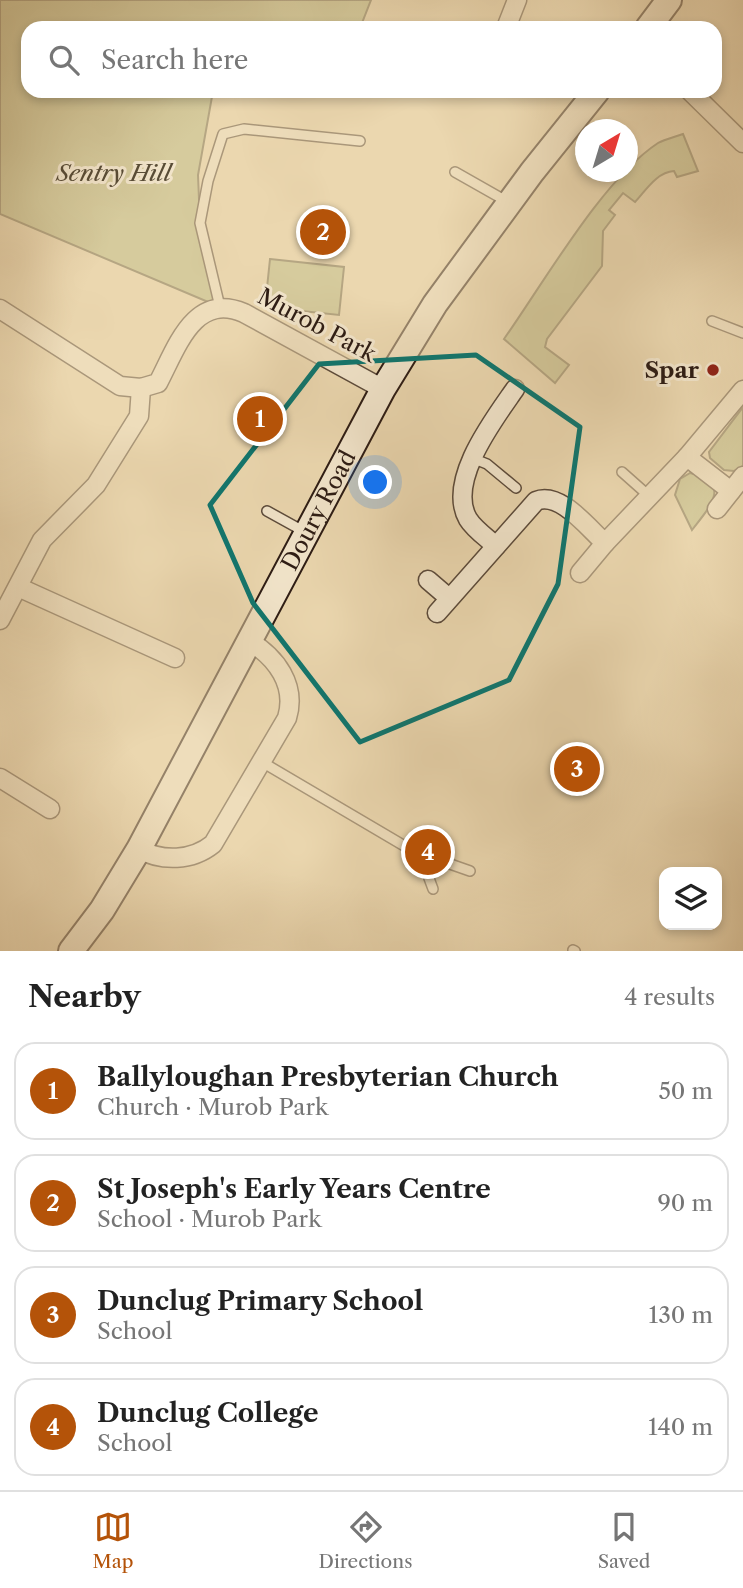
<!DOCTYPE html>
<meta charset="utf-8">
<style>
:root{--surface:#fff;--page:#f2f2f2;--text:#222;--muted:#767676;--line:#e0e0e0;--accent:#b45309}
body{margin:0;font-family:"Libre Caslon Text",serif;background:var(--page);color:var(--text)}
.controls{position:absolute;right:21px;bottom:21px;display:grid;overflow:hidden;border-radius:14px;box-shadow:0 4px 10px #0003}
.controls button{width:63px;height:63px;display:grid;place-items:center;padding:0;border:0;border-bottom:2px solid var(--line);background:var(--surface);color:var(--text);font:35px sans-serif}
.compass{position:absolute;left:575px;top:119px;width:63px;height:63px;border-radius:50%;background:var(--surface);box-shadow:0 4px 10px #0003;rotate:38deg}
.you{position:absolute;left:376px;top:483px;width:24px;height:24px;margin:-18px;border:5px solid #fff;border-radius:50%;background:#1a73e8;box-shadow:0 0 0 10px #1a73e833}
.badge{display:grid;place-items:center;width:46px;height:46px;border-radius:50%;background:var(--accent);color:#fff;font-size:23px;font-weight:700}
.pin{position:absolute;translate:-50% -50%;border:4px solid #fff;box-shadow:0 2px 7px #0006}
.list{margin:0;padding:0;list-style:none}
h2{display:flex;justify-content:space-between;align-items:center;height:91px;margin:0;padding:0 28px;font-size:30px}
h2 small{font-size:23px;font-weight:400;color:var(--muted)}
.list li{display:grid;grid-template-columns:46px 1fr auto;gap:21px;align-items:center;box-sizing:border-box;height:98px;margin:0 14px 14px;padding:0 14px;border:2px solid var(--line);border-radius:21px}
.list b{display:block;font-size:26px;white-space:nowrap}
.list p{margin:0;font-size:23px;white-space:nowrap;color:var(--muted)}
.list em{font-size:23px;font-style:normal;color:var(--muted)}
.icon{flex:none;width:38px;height:38px;fill:none;stroke:currentColor;stroke-width:2;stroke-linecap:round;stroke-linejoin:round}
.map{position:relative;flex:none;width:743px;height:951px;overflow:hidden}
.search{position:absolute;background:var(--surface);box-shadow:0 4px 10px #0003;left:21px;right:21px;top:21px;height:77px;display:flex;align-items:center;gap:18px;box-sizing:border-box;padding:0 24px;border-radius:21px;color:var(--muted);font-size:26px}
.sheet{height:539px;background:var(--surface)}
nav{display:flex;justify-content:space-around;align-items:center;box-sizing:border-box;height:98px;border-top:2px solid var(--line);background:var(--surface);font-size:19px;color:var(--muted)}
nav a{display:grid;justify-items:center;gap:4px}
nav .on{color:var(--accent)}
.map>svg:first-child{display:block}
.green{fill:#bdbd87;stroke:#756c4e;stroke-width:2}
.lines{fill:none;stroke-linecap:round;stroke-linejoin:round}
.lane-casing{stroke:#5c4b3b;stroke-width:12}
.street-casing{stroke:#5c4b3b;stroke-width:21}
.secondary-casing{stroke:#2d1c14;stroke-width:28}
.lane{stroke:#f2e5cb;stroke-width:9}
.street{stroke:#f2e5cb;stroke-width:18}
.secondary{stroke:#f2e5cb;stroke-width:24}
.marked{fill:none;stroke:#0f766e;stroke-width:5;stroke-linejoin:round}
.poi-dot{fill:#8f2418;stroke:#f2e5cb;stroke-width:2.5}
.labels{text-anchor:middle;dominant-baseline:central;stroke-width:6;stroke-linejoin:round;paint-order:stroke}
.park-label{font-size:23px;font-style:italic;fill:#584c36;stroke:#f2e5cb}
.street-label{font-size:23px;fill:#2d1c14;stroke:#f2e5cb}
.poi-label{font-size:23px;font-weight:bold;fill:#2d1c14;stroke:#f2e5cb;text-anchor:end}
</style>
<div class="map">
<svg width="743" height="951" viewBox="0 0 743 951">
<rect width="100%" height="100%" fill="#ebd7af"/>
<filter id="stains"><feTurbulence type="fractalNoise" baseFrequency=".00286" numOctaves="4"/><feColorMatrix values="0 0 0 0 .2 0 0 0 0 .09 0 0 0 0 .02 0 0 0 .5 -.17"/></filter>
<radialGradient id="worn" r=".72"><stop offset=".6" stop-color="#630" stop-opacity="0"/><stop offset="1" stop-color="#630" stop-opacity=".3"/></radialGradient>
<g class="green">
<polygon points="0,0 371,0 360,28 28,28 28,91 213,91 198,175 200,223 220,307 0,214"/>
<path d="M 683,134 L 698,171 L 677,177 L 674,171 C 657,172 646,190 635,202 L 623,193 L 609,210 L 615,215 L 603,231 L 602,266 L 547,339 L 545,347 L 569,365 L 555,383 L 504,339 C 545,281 602,180 658,143 C 665,139 675,137 683,134 Z"/>
<polygon points="270,259 344,267 339,315 265,307"/>
<polygon points="743,407 743,466 734,471 724,470 710,458 709,452"/>
<path d="M 690,473 C 734,483 708,509 692,530 L 675,495 L 680,479 Z"/>
</g>
<g class="lines">
<defs>
<g id="lane">
<polyline points="455,172 508,202"/>
<polyline points="220,307 200,223 208,181 223,134 244,129 360,141"/>
<polyline points="712,321 743,333"/>
<polyline points="472,458 487,464 516,488"/>
<polyline points="622,472 649,496"/>
<polyline points="267,511 305,532"/>
<polyline points="262,762 413,851 470,871"/>
<polyline points="414,852 423,862 433,889"/>
<polyline points="573,950 575,951"/>
</g>
<g id="street">
<polyline points="506,28 517,0"/>
<polyline points="690,91 743,143"/>
<path d="M 0,309 L 120,386 L 141,388 L 158,383 C 177,347 194,292 244,313 L 383,389"/>
<polyline points="731,491 687,457 743,390"/>
<polyline points="717,509 743,476"/>
<path d="M 496,546 C 487,538 474,529 468,519 C 446,481 495,418 515,389"/>
<polyline points="580,573 605,543"/>
<polyline points="428,580 449,598"/>
<polyline points="18,587 175,658"/>
<path d="M 437,613 L 536,501 C 560,491 588,528 605,543 L 687,457"/>
<polyline points="0,620 42,540 96,485 139,416 141,388"/>
<polyline points="0,778 50,809"/>
<path d="M 139,849 C 162,862 192,861 213,844 L 287,718 C 297,685 276,657 249,641"/>
</g>
<g id="secondary">
<polyline points="648,28 669,0"/>
<path id="s1" d="M 71,951 L 102,910 L 139,849 L 383,389 L 435,304 L 532,172 L 597,91"/>
</g>
</defs>
<use href="#lane" class="lane-casing"/>
<use href="#street" class="street-casing"/>
<use href="#secondary" class="secondary-casing"/>
<use href="#lane" class="lane"/>
<use href="#street" class="street"/>
<use href="#secondary" class="secondary"/>
</g>
<path d="M0 0H743V951H0ZM 476,355 L 580,427 L 558,584 L 509,680 L 360,742 L 253,603 L 210,505 L 319,364 Z" fill="#ebd7af" fill-opacity=".55" fill-rule="evenodd"/>
<path class="marked" d="M 476,355 L 580,427 L 558,584 L 509,680 L 360,742 L 253,603 L 210,505 L 319,364 Z"/>
<circle class="poi-dot" cx="713" cy="370" r="7"/>
<g class="labels">
<g class="park-label">
<text x="114" y="173">Sentry Hill</text>
</g>
<g class="street-label">
<text transform="translate(317 325) rotate(28)">Murob Park</text>
<text stroke="none"><textPath href="#s1" startOffset="506">Doury Road</textPath></text>
</g>
<g class="poi-label">
<text x="699" y="370">Spar</text>
</g>
</g>
<rect width="100%" height="100%" filter="url(#stains)"/>
<rect width="100%" height="100%" fill="url(#worn)"/>
</svg>
<div class="controls">
<button><svg class="icon" aria-label="layers" viewBox="0 0 24 24"><path d="M12 4l9 5-9 5-9-5zM3 14l9 5 9-5"/></svg></button>
</div>
<svg class="compass" viewBox="-18 -18 36 36"><path d="M0-13l5 13h-10z" fill="#e53935"/><path d="M0 13l5-13h-10z" fill="#767676"/></svg>
<div class="you"></div>
<div class="pin badge" style="left:260px;top:419px">1</div>
<div class="pin badge" style="left:323px;top:232px">2</div>
<div class="pin badge" style="left:577px;top:769px">3</div>
<div class="pin badge" style="left:428px;top:852px">4</div>
<div class="search"><svg class="icon" aria-label="search" viewBox="0 0 24 24"><circle cx="10" cy="10" r="6"/><path d="M15 15l6 6"/></svg>Search here</div>
</div>
<section class="sheet">
<h2>Nearby<small>4 results</small></h2>
<ul class="list">
<li><span class="badge">1</span><div><b>Ballyloughan Presbyterian Church</b><p>Church · Murob Park</p></div><em>50 m</em></li>
<li><span class="badge">2</span><div><b>St Joseph's Early Years Centre</b><p>School · Murob Park</p></div><em>90 m</em></li>
<li><span class="badge">3</span><div><b>Dunclug Primary School</b><p>School</p></div><em>130 m</em></li>
<li><span class="badge">4</span><div><b>Dunclug College</b><p>School</p></div><em>140 m</em></li>
</ul>
</section>
<nav>
<a class="on"><svg class="icon" aria-label="map" viewBox="0 0 24 24"><path d="M3 6l6-2 6 2 6-2v14l-6 2-6-2-6 2zM9 4v14M15 6v14"/></svg>Map</a>
<a><svg class="icon" aria-label="directions" viewBox="0 0 24 24"><path d="M12 3l9 9-9 9-9-9zM9 14v-3h6M13 9l2 2-2 2"/></svg>Directions</a>
<a><svg class="icon" aria-label="saved" viewBox="0 0 24 24"><path d="M7 4h10v16l-5-4-5 4z"/></svg>Saved</a>
</nav>
